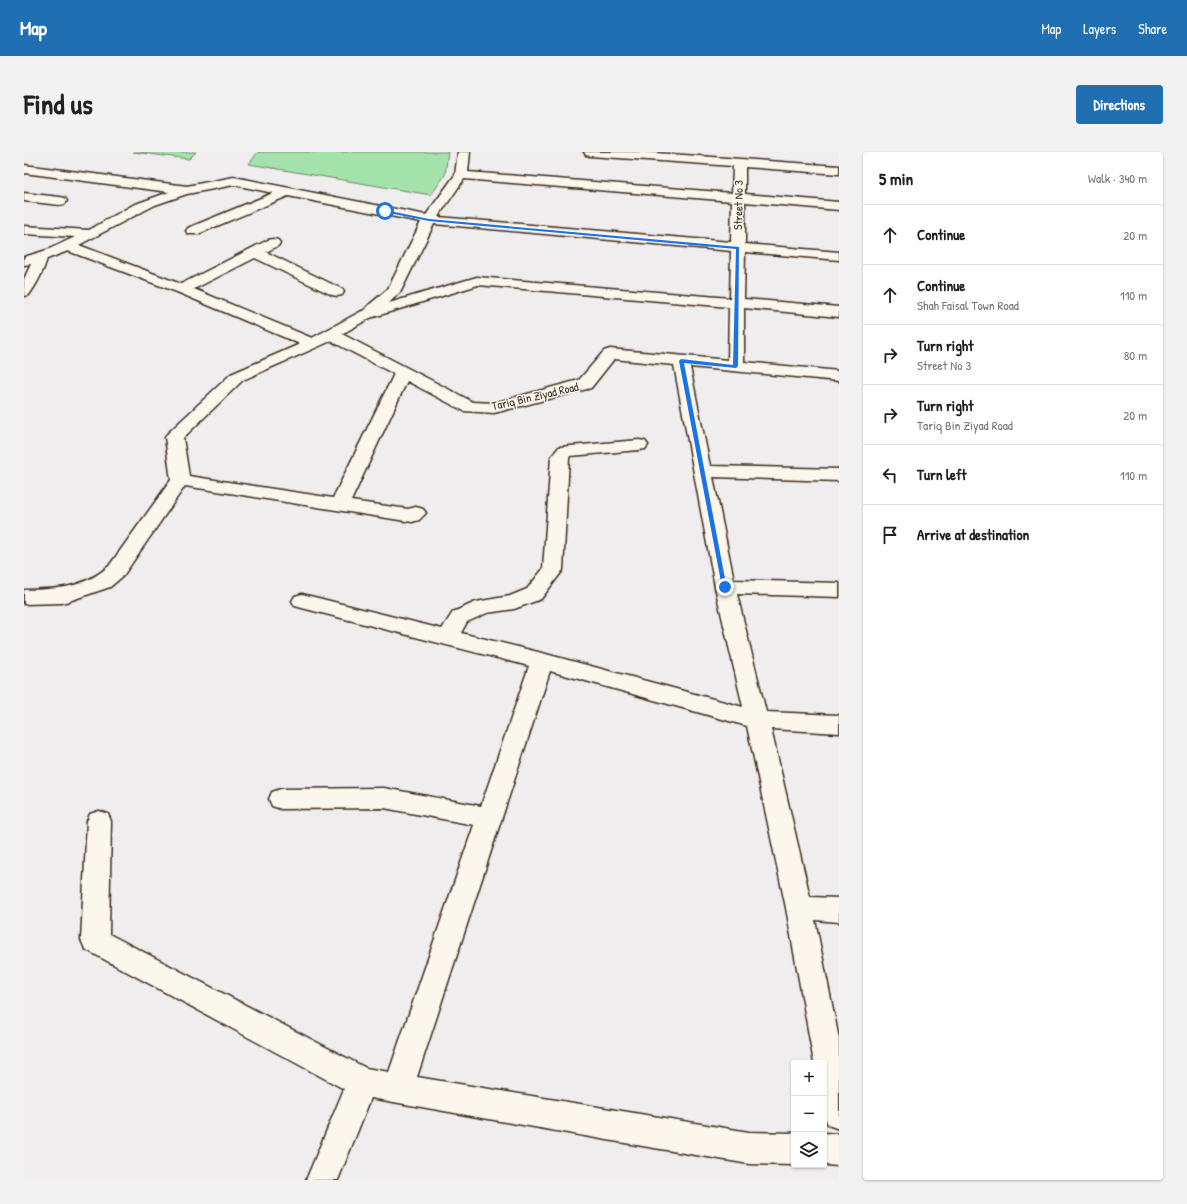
<!DOCTYPE html>
<meta charset="utf-8">
<style>
:root{--surface:#fff;--page:#f2f2f2;--text:#202124;--muted:#757577;--line:#e0e0e0;--accent:#1f6fb2}
body{margin:0;font-family:"Patrick Hand",sans-serif;background:var(--page);color:var(--text)}
.controls{position:absolute;right:12px;bottom:12px;display:grid;overflow:hidden;border-radius:4px;box-shadow:0 1px 3px #0004}
.controls button{width:36px;height:36px;display:grid;place-items:center;padding:0;border:0;border-bottom:1px solid var(--line);background:var(--surface);color:var(--text);font:20px sans-serif}
.stop{position:absolute;width:12px;height:12px;margin:-9px;border:3px solid #1a73e8;border-radius:50%;background:#fff}
.stop.end{background:#1a73e8;border-color:#fff;box-shadow:0 1px 4px #0008}
.list{margin:0;padding:0;list-style:none}
h2{display:flex;justify-content:space-between;align-items:center;height:52px;margin:0;padding:0 16px;font-size:17px}
h2 small{font-size:13px;font-weight:400;color:var(--muted)}
.list li{display:grid;grid-template-columns:26px 1fr auto;gap:12px;align-items:center;box-sizing:border-box;height:60px;padding:0 16px;border-top:1px solid var(--line)}
.list b{display:block;font-size:15px;white-space:nowrap}
.list p{margin:0;font-size:13px;white-space:nowrap;color:var(--muted)}
.list em{font-size:13px;font-style:normal;color:var(--muted)}
.icon{flex:none;width:22px;height:22px;fill:none;stroke:currentColor;stroke-width:2;stroke-linecap:round;stroke-linejoin:round}
.map{position:relative;flex:none;width:815px;height:1028px;overflow:hidden;border-radius:4px}
header{display:flex;align-items:center;gap:24px;box-sizing:border-box;height:56px;padding:0 20px;background:var(--accent);color:#fff}
header strong{font-size:19px}
nav{display:flex;gap:22px;margin-inline-start:auto;font-size:14px}
.intro{display:flex;align-items:center;justify-content:space-between;box-sizing:border-box;height:96px;padding:0 24px}
h1{margin:0;font-size:28px}
.button{padding:10px 18px;border-radius:4px;background:var(--accent);color:#fff;font-size:14px;font-weight:700}
main{display:flex;gap:24px;padding:0 24px}
aside{flex:1;background:var(--surface);border-radius:4px;box-shadow:0 1px 3px #0004}
.map>svg:first-child{display:block}
.green{fill:#a4e3ab;stroke:#708664}
.lines{fill:none;stroke-linecap:round;stroke-linejoin:round}
.minor-casing{stroke:#3b2a1e;stroke-width:3}
.minor{fill:#fbf7ec;fill-rule:evenodd}
.route{fill:#1a73e8}
.labels{text-anchor:middle;dominant-baseline:central;stroke-width:3;stroke-linejoin:round;paint-order:stroke}
.far-street-label{font-size:12px;fill:#3b2a1e;stroke:#fbf7ec}
</style>
<header>
<strong>Map</strong>
<nav><a>Map</a><a>Layers</a><a>Share</a></nav>
</header>
<div class="intro"><h1>Find us</h1><a class="button">Directions</a></div>
<main>
<div class="map">
<svg width="815" height="1028" viewBox="0 0 815 1028">
<rect width="100%" height="100%" fill="#efedee"/>
<filter id="ink" filterUnits="userSpaceOnUse"><feTurbulence type="fractalNoise" baseFrequency=".025" numOctaves="2"/><feDisplacementMap in="SourceGraphic" scale="8" xChannelSelector="R" yChannelSelector="G"/><feConvolveMatrix kernelMatrix="1 2 1 2 8 2 1 2 1" color-interpolation-filters="sRGB"/></filter>
<g filter="url(#ink)">
<g class="green">
<polygon points="109,0 172,0 165,7"/>
<polygon points="234,0 424,0 421,23 407,43 225,12"/>
</g>
<g class="lines">
<defs>
<g id="minor">
<path d="M 434,0 L 446,0 L 444,20 L 708,41 L 709,14 L 566,4 L 562,3 L 560,0 L 617,0 L 815,14 L 815,22 L 721,15 L 721,42 L 815,50 L 815,58 L 721,50 L 721,92 L 815,100 L 815,108 L 721,100 L 720,147 L 815,155 L 815,165 L 720,156 L 720,210 L 815,219 L 815,229 L 666,215 L 686,314 L 815,317 L 815,329 L 689,325 L 710,428 L 815,431 L 815,445 L 713,442 L 742,560 L 815,563 L 815,581 L 747,577 L 786,745 L 815,746 L 815,770 L 791,768 L 815,887 L 815,977 L 804,973 L 800,963 L 800,911 L 790,911 L 762,756 L 723,574 L 526,519 L 393,925 L 725,980 L 770,981 L 770,1013 L 725,1012 L 583,988 L 347,946 L 314,1028 L 282,1028 L 320,937 L 61,797 L 57,788 L 63,669 L 66,662 L 75,659 L 84,662 L 87,669 L 85,782 L 342,916 L 365,920 L 450,673 L 360,656 L 257,657 L 248,654 L 245,647 L 248,640 L 257,637 L 360,636 L 457,654 L 505,514 L 278,456 L 271,454 L 268,449 L 271,444 L 278,442 L 418,477 L 429,460 L 452,450 L 486,444 L 503,437 L 519,417 L 527,305 L 535,295 L 615,288 L 621,289 L 624,293 L 621,297 L 615,298 L 546,304 L 545,306 L 539,418 L 517,447 L 490,457 L 463,461 L 443,470 L 437,481 L 518,501 L 719,555 L 691,435 L 650,213 L 590,207 L 567,236 L 470,261 L 440,259 L 383,229 L 327,349 L 384,357 L 392,355 L 399,357 L 402,361 L 395,368 L 388,370 L 161,334 L 99,424 L 86,435 L 45,449 L 38,451 L 0,452 L 0,438 C 34,437 58,437 85,414 L 147,328 L 141,285 L 144,281 L 207,222 L 276,192 L 153,140 L 44,99 L 23,107 C 19,120 13,132 5,143 L 0,144 L 0,127 L 7,112 L 0,113 L 0,105 L 23,98 L 51,85 L 0,82 L 0,74 L 65,78 L 109,53 L 145,40 L 0,21 L 0,13 L 163,34 L 210,25 L 402,63 L 431,23 ZM 440,27 L 708,49 L 707,90 L 414,65 ZM 210,33 L 249,41 L 164,76 L 162,79 L 164,82 L 174,82 L 264,44 L 397,70 L 364,137 L 345,153 L 342,156 L 343,157 L 336,160 L 288,186 L 170,137 L 231,106 L 308,143 L 313,144 L 318,143 L 320,140 L 318,137 L 242,100 L 254,94 L 256,91 L 254,88 L 249,87 L 244,88 L 157,132 L 55,93 L 131,53 L 163,42 ZM 410,72 L 707,99 L 706,146 L 453,125 L 365,151 L 377,139 ZM 454,133 L 705,155 L 704,208 L 586,197 L 580,199 L 555,228 L 470,251 L 449,250 L 318,182 L 346,166 ZM 307,189 L 370,222 L 309,346 L 165,324 L 159,286 L 219,228 Z"/>
<polygon points="0,41 36,45 41,46 43,49 41,52 36,53 0,49"/>
<polygon points="800,981 815,982 815,1014 800,1013"/>
</g>
</defs>
<use href="#minor" class="minor-casing"/>
<use href="#minor" class="minor"/>
</g>
</g>
<polygon class="route" points="361,58 405,67 715,95 714,214 712,216 660,211 703,437 698,435 655,209 657,207 709,213 712,97 405,69 360,60"/>
<g class="labels">
<g class="far-street-label">
<text transform="translate(714 53) rotate(-89)">Street No 3</text>
<text transform="translate(511 244) rotate(-13)">Tariq Bin Ziyad Road</text>
</g>
</g>
</svg>
<div class="controls">
<button>+</button>
<button>−</button>
<button><svg class="icon" aria-label="layers" viewBox="0 0 24 24"><path d="M12 4l9 5-9 5-9-5zM3 14l9 5 9-5"/></svg></button>
</div>
<div class="stop" style="left:361px;top:59px"></div>
<div class="stop end" style="left:701px;top:435px"></div>
</div>
<aside>
<h2>5 min<small>Walk · 340 m</small></h2>
<ul class="list">
<li><svg class="icon" aria-label="ahead" viewBox="0 0 24 24"><path d="M12 20V5M6 11l6-6 6 6"/></svg><div><b>Continue</b></div><em>20 m</em></li>
<li><svg class="icon" aria-label="ahead" viewBox="0 0 24 24"><path d="M12 20V5M6 11l6-6 6 6"/></svg><div><b>Continue</b><p>Shah Faisal Town Road</p></div><em>110 m</em></li>
<li><svg class="icon" aria-label="right" viewBox="0 0 24 24"><path d="M7 20v-9h11M14 6l5 5-5 5"/></svg><div><b>Turn right</b><p>Street No 3</p></div><em>80 m</em></li>
<li><svg class="icon" aria-label="right" viewBox="0 0 24 24"><path d="M7 20v-9h11M14 6l5 5-5 5"/></svg><div><b>Turn right</b><p>Tariq Bin Ziyad Road</p></div><em>20 m</em></li>
<li><svg class="icon" aria-label="left" viewBox="0 0 24 24"><path d="M17 20v-9H6M10 6l-5 5 5 5"/></svg><div><b>Turn left</b></div><em>110 m</em></li>
<li><svg class="icon" aria-label="arrive" viewBox="0 0 24 24"><path d="M6 21V4h12l-3 4 3 4H6"/></svg><div><b>Arrive at destination</b></div></li>
</ul>
</aside>
</main>
